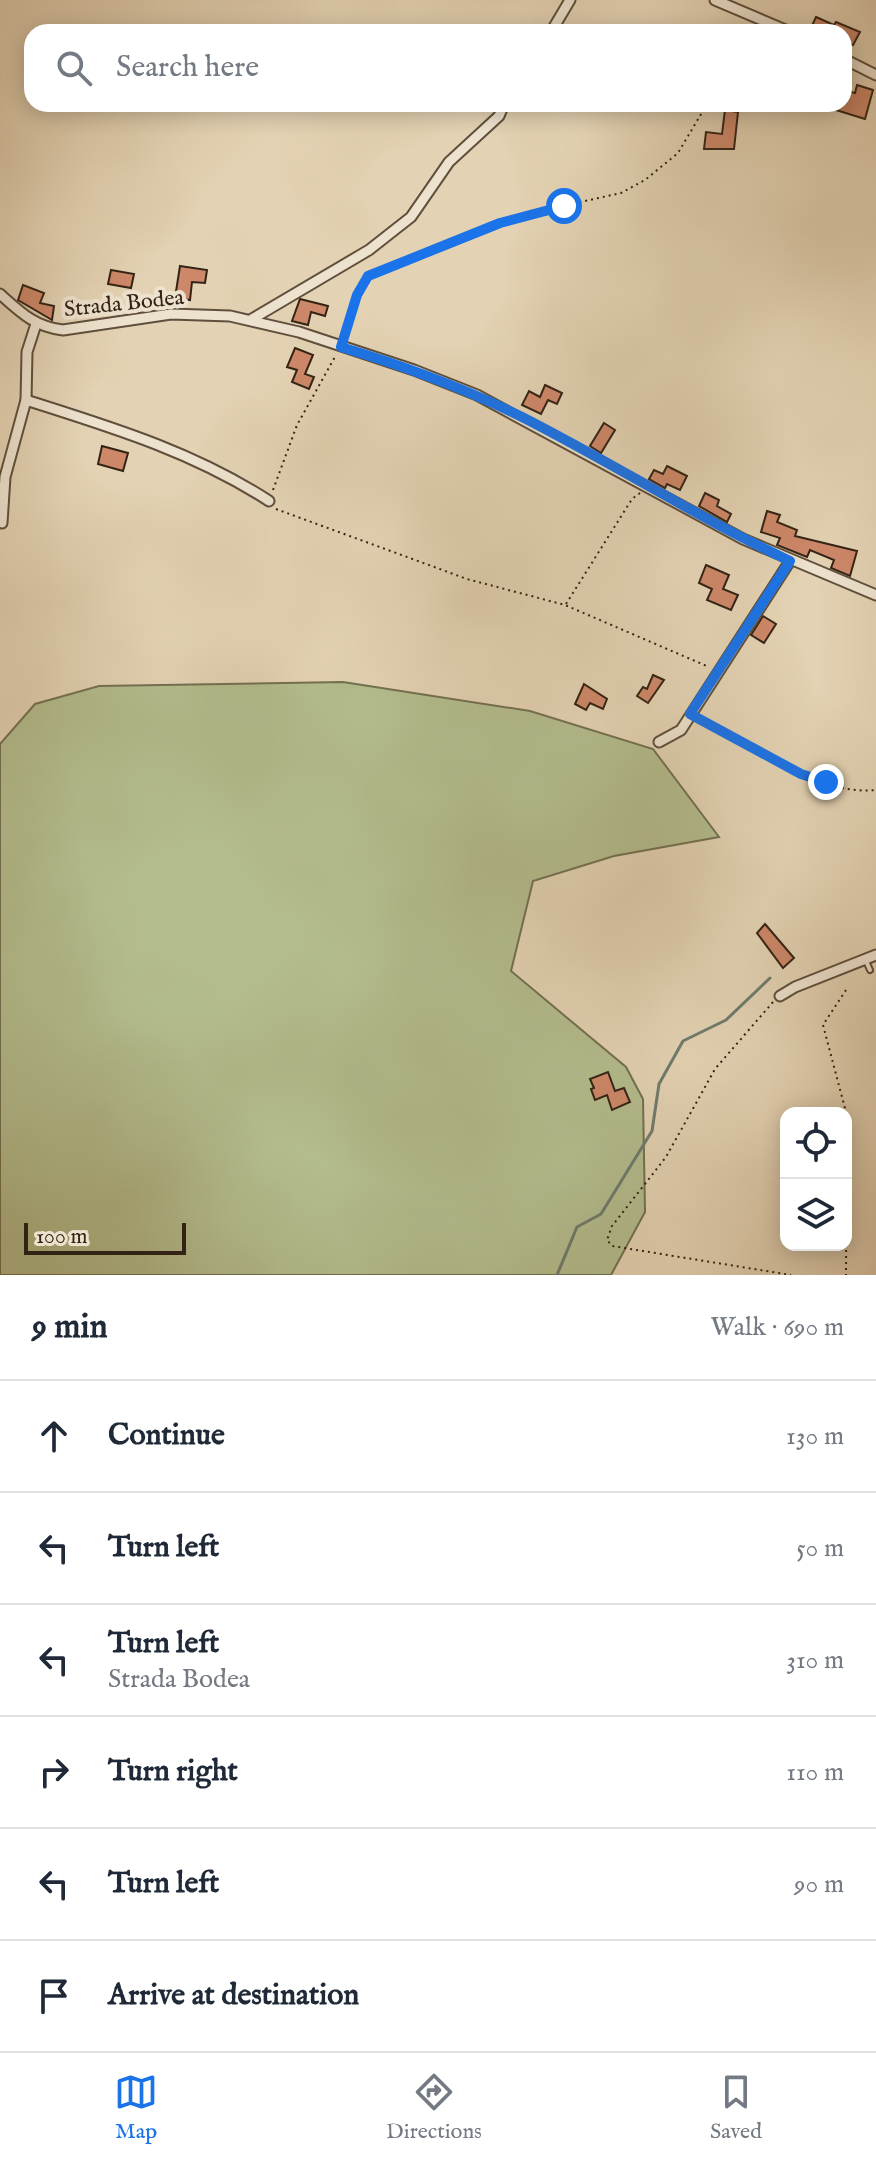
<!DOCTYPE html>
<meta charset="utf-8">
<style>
:root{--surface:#fff;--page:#f6f6f7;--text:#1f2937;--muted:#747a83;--line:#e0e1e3;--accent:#1a73e8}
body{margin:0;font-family:"IM FELL English",serif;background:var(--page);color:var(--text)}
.controls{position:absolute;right:24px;bottom:24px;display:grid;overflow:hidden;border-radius:16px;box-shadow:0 4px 20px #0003}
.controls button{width:72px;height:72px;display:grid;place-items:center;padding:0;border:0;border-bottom:2px solid var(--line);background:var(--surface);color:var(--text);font:40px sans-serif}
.scale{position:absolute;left:24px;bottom:20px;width:162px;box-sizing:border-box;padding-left:8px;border:4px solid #332315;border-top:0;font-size:22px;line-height:28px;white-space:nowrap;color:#332315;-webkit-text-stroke:6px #ede2ce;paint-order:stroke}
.stop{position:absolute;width:24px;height:24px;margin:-18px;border:6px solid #1a73e8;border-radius:50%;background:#fff}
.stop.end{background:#1a73e8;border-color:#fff;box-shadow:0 2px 8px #0008}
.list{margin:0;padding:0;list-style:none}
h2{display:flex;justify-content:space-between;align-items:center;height:104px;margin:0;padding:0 32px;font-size:34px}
h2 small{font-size:26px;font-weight:400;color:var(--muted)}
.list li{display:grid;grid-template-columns:52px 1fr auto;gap:24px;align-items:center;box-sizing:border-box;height:112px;padding:0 32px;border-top:2px solid var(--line)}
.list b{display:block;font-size:30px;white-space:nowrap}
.list p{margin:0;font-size:26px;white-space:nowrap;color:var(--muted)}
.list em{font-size:26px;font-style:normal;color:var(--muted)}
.icon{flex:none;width:44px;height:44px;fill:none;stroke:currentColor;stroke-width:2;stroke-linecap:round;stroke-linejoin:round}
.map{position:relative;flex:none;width:876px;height:1275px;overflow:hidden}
.search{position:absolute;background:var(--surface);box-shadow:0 4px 20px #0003;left:24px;right:24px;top:24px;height:88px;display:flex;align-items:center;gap:20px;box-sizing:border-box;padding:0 28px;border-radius:24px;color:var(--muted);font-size:30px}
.sheet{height:776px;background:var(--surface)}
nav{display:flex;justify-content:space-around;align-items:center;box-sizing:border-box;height:112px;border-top:2px solid var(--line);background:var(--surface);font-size:22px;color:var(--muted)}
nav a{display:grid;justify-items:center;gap:4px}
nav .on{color:var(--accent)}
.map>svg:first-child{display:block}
.green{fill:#b3bc8d;stroke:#737051;stroke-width:2}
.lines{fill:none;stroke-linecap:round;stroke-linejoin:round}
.stream{stroke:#6e7c6d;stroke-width:3}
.building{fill:#cd8869;stroke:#332315;stroke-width:2}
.lane-casing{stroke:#5f4f3c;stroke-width:8}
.street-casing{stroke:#5f4f3c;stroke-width:13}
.path{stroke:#332315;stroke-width:2;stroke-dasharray:2 4;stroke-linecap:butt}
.lane{stroke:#ede2ce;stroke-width:4}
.street{stroke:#ede2ce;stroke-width:9}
.route{stroke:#1a73e8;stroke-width:10}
.labels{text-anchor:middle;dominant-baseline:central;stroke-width:8;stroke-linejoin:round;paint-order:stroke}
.street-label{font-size:22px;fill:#332315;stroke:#ede2ce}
</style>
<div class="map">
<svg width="876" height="1275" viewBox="0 0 876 1275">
<rect width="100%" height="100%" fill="#e3d2b3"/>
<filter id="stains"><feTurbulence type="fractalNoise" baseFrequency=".0025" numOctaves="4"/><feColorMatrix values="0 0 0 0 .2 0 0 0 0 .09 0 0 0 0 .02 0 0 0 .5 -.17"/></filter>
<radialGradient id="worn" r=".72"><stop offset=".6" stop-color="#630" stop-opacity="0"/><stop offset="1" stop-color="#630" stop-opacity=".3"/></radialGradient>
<polygon class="green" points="343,682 530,711 653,749 719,837 614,856 533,881 511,971 626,1067 643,1099 645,1212 611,1275 0,1275 0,744 35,704 99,686"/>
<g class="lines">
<polyline class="stream" points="557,1275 577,1227 601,1214 652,1131 659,1084 683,1041 726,1020 770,978"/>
</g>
<g class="building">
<polygon points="816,17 834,25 836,22 860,32 853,45 844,42 844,32 809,32"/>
<polygon points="857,85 873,90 865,119 823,106 844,104 844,90 855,93"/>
<polygon points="725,110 738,112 734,149 704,149 706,132 722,134"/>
<polygon points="180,266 207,270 205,283 192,282 190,300 175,298"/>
<polygon points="111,270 134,274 131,288 108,284"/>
<polygon points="23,285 44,293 40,303 54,306 52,320 18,300"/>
<polygon points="300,299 328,306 325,316 311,312 308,325 292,321"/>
<polygon points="295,348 313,355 305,374 314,377 309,389 292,382 297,370 287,367"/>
<polygon points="545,385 562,393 557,404 548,400 541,414 522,405 529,391 540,397"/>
<polygon points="604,423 615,430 601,453 590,446"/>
<polygon points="102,446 128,453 123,471 98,464"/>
<polygon points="667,466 687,476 680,490 667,484 665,488 649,479 654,470 663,474"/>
<polygon points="705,493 719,500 717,506 731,514 727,522 699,506"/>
<polygon points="767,511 780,515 777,522 797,530 795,536 857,551 850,576 831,568 834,560 810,550 807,557 777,545 780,538 761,532"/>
<polygon points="706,565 729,575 723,589 738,595 731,610 707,600 712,589 699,583"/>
<polygon points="763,616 776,624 764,643 751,635"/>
<polygon points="653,675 664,680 648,703 637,696 643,687 647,689"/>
<polygon points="584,684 607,699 603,709 590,703 586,710 575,704"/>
<polygon points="765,924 794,958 783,968 757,933"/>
<polygon points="608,1072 615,1091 624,1088 630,1102 612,1110 607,1095 595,1100 591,1089 594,1088 590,1079"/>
</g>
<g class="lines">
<defs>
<polyline id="lane" points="866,961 870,970"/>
<g id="street">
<polyline points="715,0 790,32"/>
<polyline points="551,32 570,0"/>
<polyline points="844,59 876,75"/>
<path d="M 0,294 C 20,312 35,327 63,330 L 171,314 L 230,316 L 299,332 L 414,370 L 477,395 L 743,539 L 876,595"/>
<polyline points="252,319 369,250 411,217 449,162 499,116 504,104"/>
<path d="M 26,400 C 111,427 194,452 269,501"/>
<polyline points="2,523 5,477 26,400 27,352 36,324"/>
<polyline points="659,742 681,730 790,561"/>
<polyline points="780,996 795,987 876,955"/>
</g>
</defs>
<use href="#lane" class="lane-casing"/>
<use href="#street" class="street-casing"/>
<g class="path">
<polyline points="345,335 357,295 368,276 531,213 621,193 645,180 678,153 707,104"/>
<polyline points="273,490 297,425 336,355"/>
<polyline points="276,509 467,579 565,605 709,667"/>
<polyline points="566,604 632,499 640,493"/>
<path d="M 702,720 C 757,744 813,796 876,790"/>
<polyline points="846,990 823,1025 847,1116 846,1275"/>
<polyline points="773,1002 715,1069 666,1157 612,1226 607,1240 612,1246 791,1275"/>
</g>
<use href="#lane" class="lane"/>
<use href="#street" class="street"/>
</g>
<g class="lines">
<path class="route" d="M 564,206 L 500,223 L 368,276 L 357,295 L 341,347 C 404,366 464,388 522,417 C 613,463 698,518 790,561 L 690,714 L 801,774 L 826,782"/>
</g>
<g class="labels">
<g class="street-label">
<text transform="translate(124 304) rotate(-6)">Strada Bodea</text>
</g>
</g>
<rect width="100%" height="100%" filter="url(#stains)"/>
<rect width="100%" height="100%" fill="url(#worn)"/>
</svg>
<div class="controls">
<button><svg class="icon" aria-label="locate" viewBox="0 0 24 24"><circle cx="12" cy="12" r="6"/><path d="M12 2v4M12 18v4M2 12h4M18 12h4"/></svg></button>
<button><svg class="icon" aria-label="layers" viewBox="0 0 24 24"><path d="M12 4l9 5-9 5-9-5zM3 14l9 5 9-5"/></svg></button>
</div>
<div class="scale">100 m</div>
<div class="stop" style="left:564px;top:206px"></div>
<div class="stop end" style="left:826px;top:782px"></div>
<div class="search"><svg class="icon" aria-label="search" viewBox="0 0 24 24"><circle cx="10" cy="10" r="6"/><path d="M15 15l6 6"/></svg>Search here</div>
</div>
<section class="sheet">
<h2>9 min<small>Walk · 690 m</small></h2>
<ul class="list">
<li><svg class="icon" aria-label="ahead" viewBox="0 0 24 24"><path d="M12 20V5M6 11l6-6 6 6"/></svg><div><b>Continue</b></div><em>130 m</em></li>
<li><svg class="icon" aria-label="left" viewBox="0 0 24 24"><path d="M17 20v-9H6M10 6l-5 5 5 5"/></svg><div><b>Turn left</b></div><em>50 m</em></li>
<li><svg class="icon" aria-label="left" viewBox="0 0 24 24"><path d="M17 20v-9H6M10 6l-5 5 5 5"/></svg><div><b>Turn left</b><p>Strada Bodea</p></div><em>310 m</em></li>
<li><svg class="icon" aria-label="right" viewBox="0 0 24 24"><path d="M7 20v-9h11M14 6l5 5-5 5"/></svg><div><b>Turn right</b></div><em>110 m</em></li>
<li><svg class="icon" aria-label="left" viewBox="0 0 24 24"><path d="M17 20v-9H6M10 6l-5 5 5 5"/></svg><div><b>Turn left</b></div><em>90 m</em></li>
<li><svg class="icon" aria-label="arrive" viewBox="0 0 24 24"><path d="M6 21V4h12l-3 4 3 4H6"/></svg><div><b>Arrive at destination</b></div></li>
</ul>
</section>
<nav>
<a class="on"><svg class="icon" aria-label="map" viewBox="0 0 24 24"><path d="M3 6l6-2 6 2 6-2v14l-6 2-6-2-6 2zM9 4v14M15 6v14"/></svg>Map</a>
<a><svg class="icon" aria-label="directions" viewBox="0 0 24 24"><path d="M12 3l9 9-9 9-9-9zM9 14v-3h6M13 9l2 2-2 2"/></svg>Directions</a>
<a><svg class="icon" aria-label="saved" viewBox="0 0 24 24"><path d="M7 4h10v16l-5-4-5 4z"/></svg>Saved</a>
</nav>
